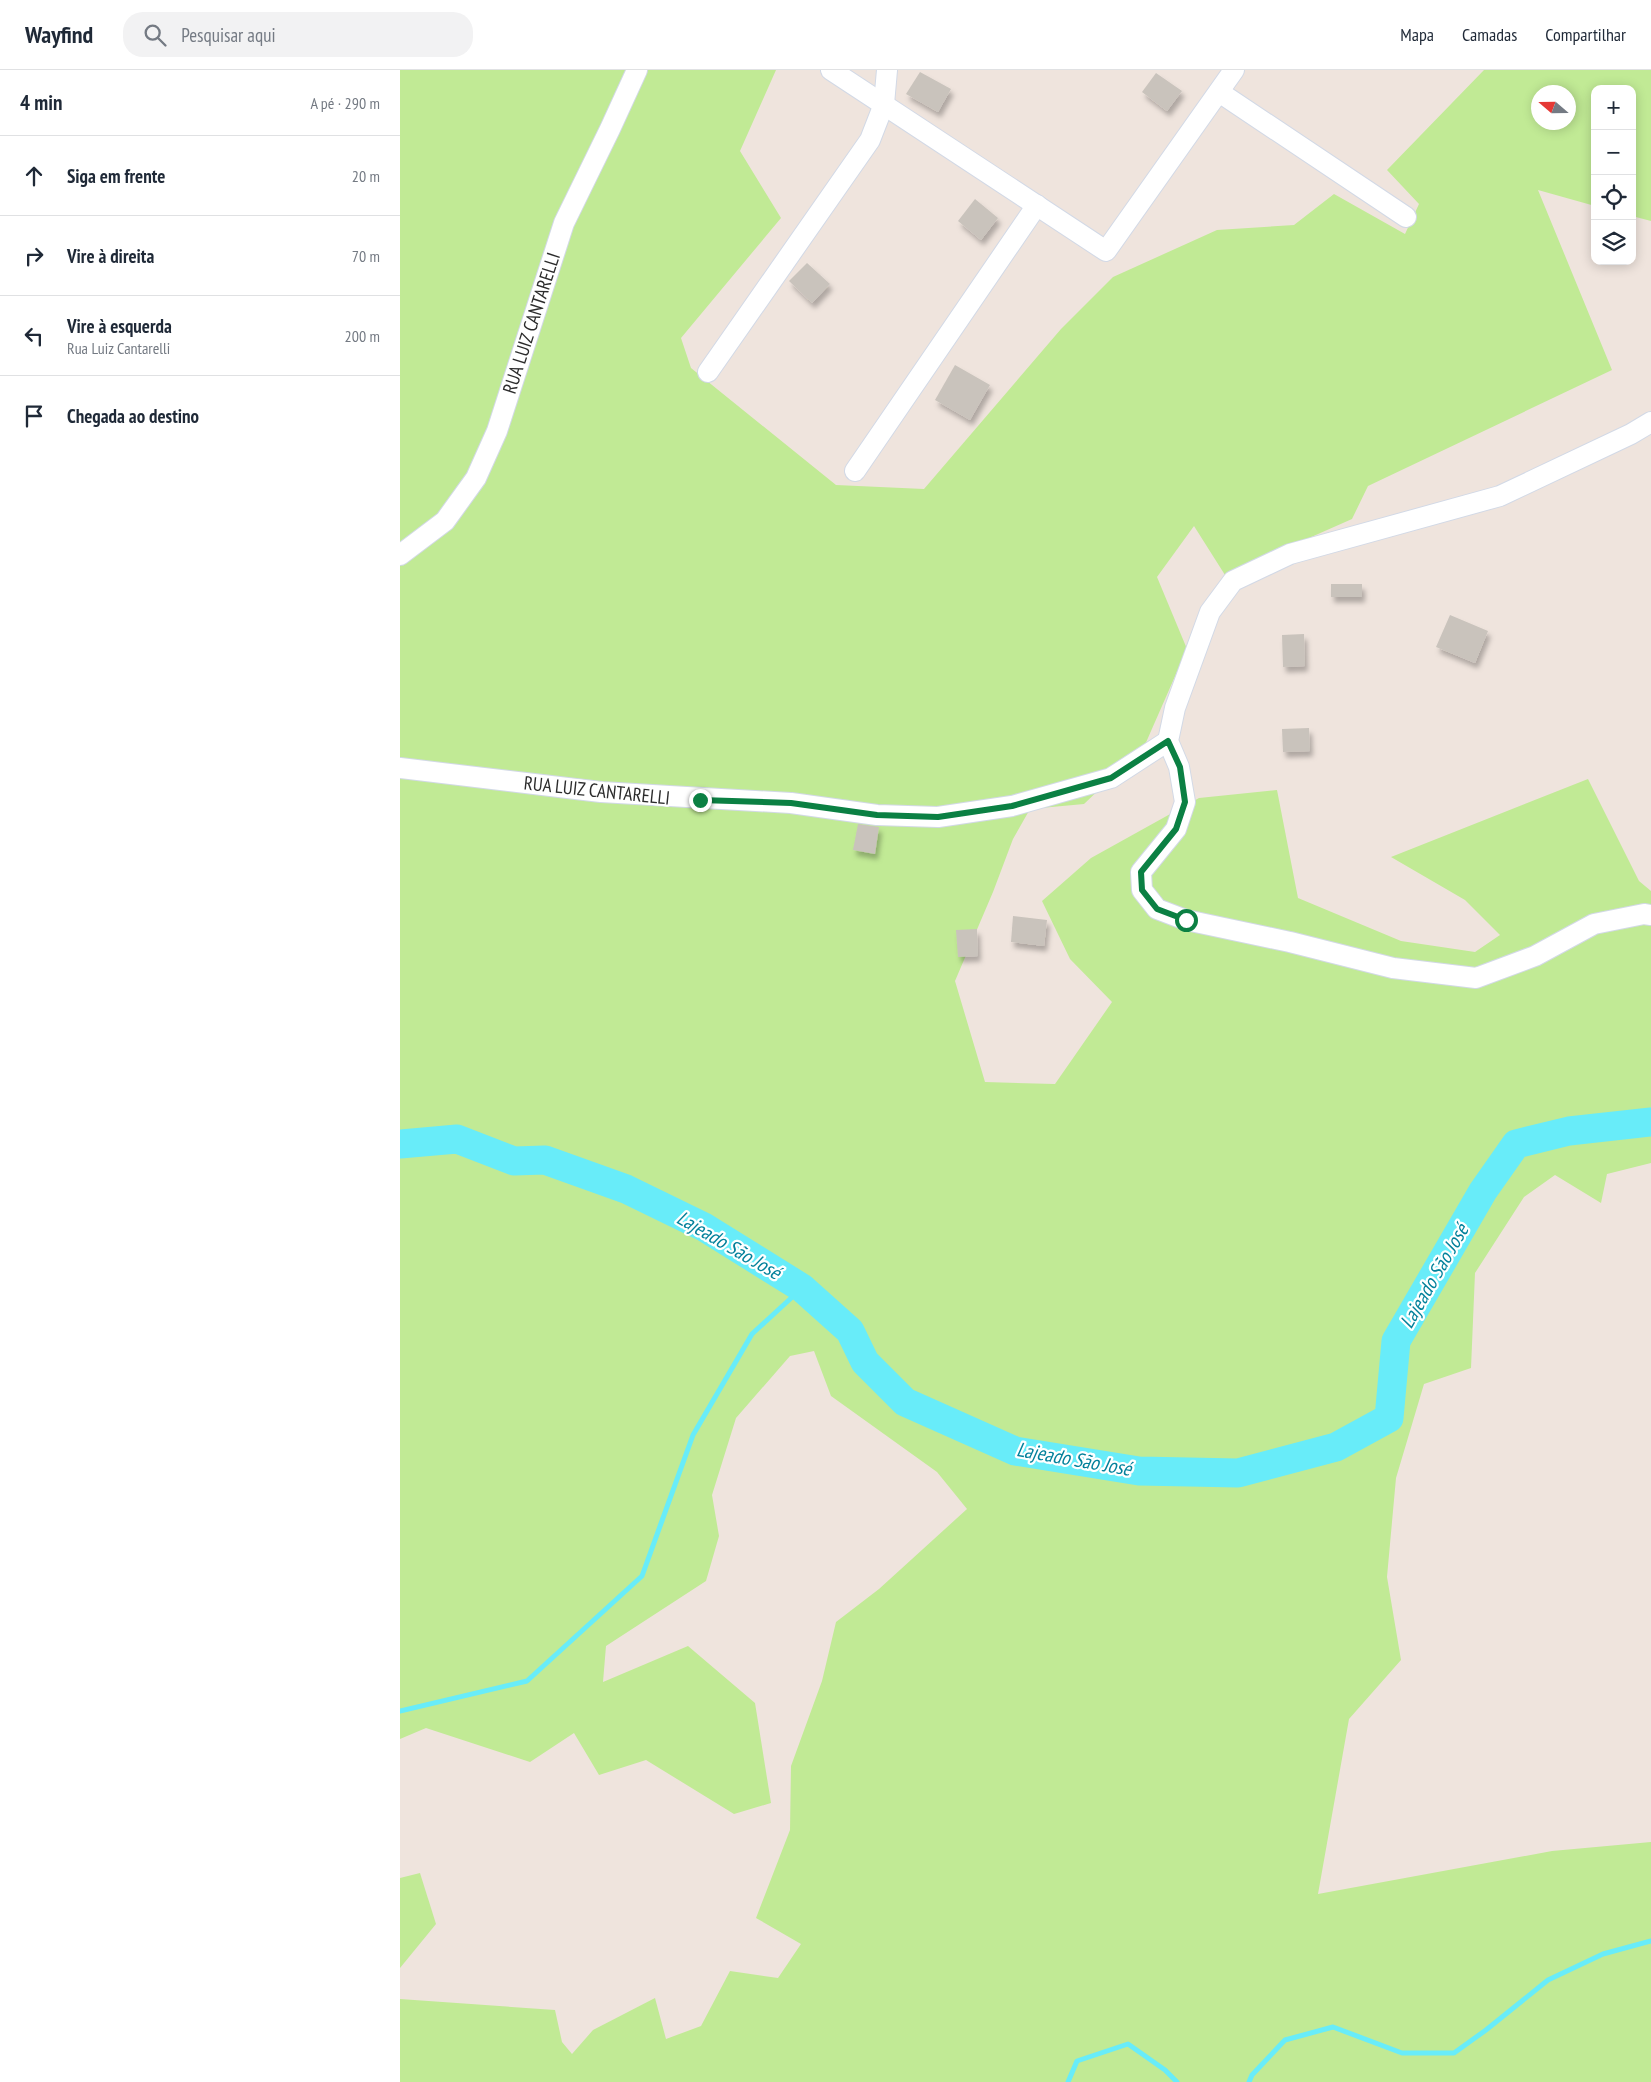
<!DOCTYPE html>
<html lang="pt">
<meta charset="utf-8">
<style>
:root{--surface:#fff;--page:#f2f2f3;--text:#1f2937;--muted:#747a83;--line:#e0e1e3}
body{margin:0;font-family:"PT Sans Narrow",sans-serif;background:var(--page);color:var(--text)}
.controls{position:absolute;right:15px;top:15px;display:grid;overflow:hidden;border-radius:10px;box-shadow:0 2px 12px #0003}
.controls button{width:45px;height:45px;display:grid;place-items:center;padding:0;border:0;border-bottom:1px solid var(--line);background:var(--surface);color:var(--text);font:25px sans-serif}
.compass{position:absolute;left:1131px;top:15px;width:45px;height:45px;border-radius:50%;background:var(--surface);box-shadow:0 2px 12px #0003;rotate:290deg}
.stop{position:absolute;width:15px;height:15px;margin:-11px;border:4px solid #0b8043;border-radius:50%;background:#fff}
.stop.end{background:#0b8043;border-color:#fff;box-shadow:0 1px 5px #0008}
.list{margin:0;padding:0;list-style:none}
h2{display:flex;justify-content:space-between;align-items:center;height:65px;margin:0;padding:0 20px;font-size:21px}
h2 small{font-size:16px;font-weight:400;color:var(--muted)}
.list li{display:grid;grid-template-columns:32px 1fr auto;gap:15px;align-items:center;box-sizing:border-box;height:80px;padding:0 20px;border-top:1px solid var(--line)}
.list b{display:block;font-size:19px;white-space:nowrap}
.list p{margin:0;font-size:16px;white-space:nowrap;color:var(--muted)}
.list em{font-size:16px;font-style:normal;color:var(--muted)}
.icon{flex:none;width:28px;height:28px;fill:none;stroke:currentColor;stroke-width:2;stroke-linecap:round;stroke-linejoin:round}
.map{position:relative;flex:none;width:1251px;height:2012px;overflow:hidden}
header{display:flex;align-items:center;gap:30px;box-sizing:border-box;height:70px;padding:0 25px;background:var(--surface);border-bottom:1px solid var(--line)}
header strong{font-size:24px}
nav{display:flex;gap:28px;margin-inline-start:auto;font-size:18px}
.search{width:350px;height:45px;background:var(--page);display:flex;align-items:center;gap:12px;box-sizing:border-box;padding:0 18px;border-radius:20px;color:var(--muted);font-size:19px}
main{display:flex}
aside{flex:1;background:var(--surface)}
.map>svg:first-child{display:block}
.green{fill:#c1ea95;fill-rule:evenodd}
.lines{fill:none;stroke-linecap:round;stroke-linejoin:round}
.stream{stroke:#68ecf9;stroke-width:5}
.river{stroke:#68ecf9;stroke-width:29}
.building{fill:#c9c3bc;filter:url(#shadow)}
.minor-casing{stroke:#d2d9e6;stroke-width:22}
.minor{stroke:#fff;stroke-width:20}
.route{stroke:#0b8043;stroke-width:6}
.labels{text-anchor:middle;dominant-baseline:central;stroke-width:4.5;stroke-linejoin:round;paint-order:stroke}
.street-label{font-size:19px;fill:#2c2c2c;stroke:#fff}
.water-label{font-size:20px;font-style:italic;fill:#03819b;stroke:#fff}
</style>
<header>
<strong>Wayfind</strong>
<div class="search"><svg class="icon" aria-label="search" viewBox="0 0 24 24"><circle cx="10" cy="10" r="6"/><path d="M15 15l6 6"/></svg>Pesquisar aqui</div>
<nav><a>Mapa</a><a>Camadas</a><a>Compartilhar</a></nav>
</header>
<main>
<aside>
<h2>4 min<small>A pé · 290 m</small></h2>
<ul class="list">
<li><svg class="icon" aria-label="ahead" viewBox="0 0 24 24"><path d="M12 20V5M6 11l6-6 6 6"/></svg><div><b>Siga em frente</b></div><em>20 m</em></li>
<li><svg class="icon" aria-label="right" viewBox="0 0 24 24"><path d="M7 20v-9h11M14 6l5 5-5 5"/></svg><div><b>Vire à direita</b></div><em>70 m</em></li>
<li><svg class="icon" aria-label="left" viewBox="0 0 24 24"><path d="M17 20v-9H6M10 6l-5 5 5 5"/></svg><div><b>Vire à esquerda</b><p>Rua Luiz Cantarelli</p></div><em>200 m</em></li>
<li><svg class="icon" aria-label="arrive" viewBox="0 0 24 24"><path d="M6 21V4h12l-3 4 3 4H6"/></svg><div><b>Chegada ao destino</b></div></li>
</ul>
</aside>
<div class="map">
<svg width="1251" height="2012" viewBox="0 0 1251 2012">
<defs>
<filter id="shadow"><feDropShadow dx="3" dy="5.5" stdDeviation="2.5" flood-color="#0004"/></filter>
</defs>
<rect width="100%" height="100%" fill="#efe4dd"/>
<g class="green">
<path d="M 0,0 L 376,0 L 340,81 L 381,148 L 281,268 L 291,298 L 436,415 L 524,419 L 661,259 L 713,207 L 817,160 L 894,155 L 934,124 L 1005,164 L 1019,134 L 987,100 L 1084,0 L 1251,0 L 1251,151 L 1232,146 L 1232,19 L 1195,19 L 1195,136 L 1138,120 L 1212,300 L 968,416 L 952,449 L 825,505 L 794,456 L 757,507 L 787,579 L 744,677 L 684,734 L 630,739 L 613,769 L 593,822 L 555,911 L 585,1012 L 655,1014 L 712,932 L 670,889 L 642,831 L 691,788 L 799,728 L 877,720 L 898,828 L 1001,871 L 1075,882 L 1100,865 L 1065,830 L 991,787 L 1188,709 L 1239,811 L 1251,821 L 1251,1093 L 1207,1104 L 1201,1133 L 1155,1105 L 1124,1127 L 1075,1203 L 1071,1298 L 1024,1314 L 996,1408 L 987,1507 L 1001,1590 L 949,1649 L 918,1824 L 1152,1781 L 1251,1772 L 1251,2012 L 0,2012 L 0,1929 L 155,1940 L 162,1972 L 172,1984 L 193,1960 L 255,1928 L 266,1969 L 301,1956 L 330,1901 L 378,1908 L 401,1874 L 356,1848 L 390,1760 L 391,1696 L 422,1611 L 436,1552 L 479,1519 L 567,1439 L 537,1402 L 431,1326 L 414,1281 L 390,1286 L 336,1348 L 312,1425 L 319,1466 L 306,1511 L 206,1576 L 203,1612 L 288,1576 L 355,1633 L 371,1733 L 334,1744 L 246,1690 L 199,1705 L 174,1663 L 130,1692 L 26,1658 L 0,1669 ZM 1138,22 L 1168,22 L 1168,52 L 1138,52 Z"/>
<polygon points="20,1803 36,1854 0,1898 0,1808"/>
</g>
<g class="lines">
<g class="stream">
<polyline points="0,1641 127,1611 242,1506 293,1365 352,1264 402,1218"/>
<polyline points="668,2012 677,1991 728,1974 765,2000 777,2012"/>
<polyline points="849,2012 852,2005 885,1970 933,1957 1002,1983 1054,1983 1086,1960 1148,1910 1203,1884 1251,1871"/>
</g>
<polyline class="river" points="0,1074 57,1069 114,1091 145,1090 226,1119 304,1157 402,1218 450,1261 465,1292 505,1332 615,1381 739,1401 838,1403 936,1377 989,1348 996,1271 1083,1121 1116,1074 1169,1061 1251,1052"/>
</g>
<g class="building">
<polygon points="520,2 551,19 538,42 506,24"/>
<polygon points="756,3 782,21 767,41 742,22"/>
<polygon points="575,129 598,148 581,170 558,151"/>
<polygon points="407,193 430,214 412,233 389,211"/>
<polygon points="555,295 590,315 570,350 535,330"/>
<rect x="931" y="514" width="31" height="13"/>
<polygon points="1050,545 1088,561 1075,593 1036,577"/>
<polygon points="904,564 905,596 883,597 882,565"/>
<polygon points="909,658 910,681 883,682 882,659"/>
<polygon points="458,754 479,757 475,784 453,780"/>
<polygon points="613,846 647,850 644,876 611,872"/>
<polygon points="577,859 578,886 558,887 556,860"/>
</g>
<g class="lines">
<defs>
<g id="minor">
<polyline points="431,0 706,181 834,0"/>
<polyline points="819,22 1006,147"/>
<polyline points="308,302 470,70 484,34 487,0"/>
<polyline points="1251,352 1231,364 1100,426 890,484 833,511 810,542 775,638 768,671 779,697 785,732 776,759 741,802 742,820 757,839 786,850 890,872 993,898 1076,908 1135,886 1194,854 1244,844 1251,845"/>
<polyline points="455,401 637,135"/>
<polyline points="0,485 45,451 76,408 97,361 164,153 210,59 237,0"/>
<polyline points="0,698 201,722 391,733 477,745 538,747 612,736 711,708 768,671"/>
</g>
</defs>
<use href="#minor" class="minor-casing"/>
<use href="#minor" class="minor"/>
</g>
<g class="lines">
<polyline class="route" points="300,730 391,733 477,745 538,747 612,736 711,708 768,671 780,697 785,732 776,759 741,802 742,820 757,839 786,850"/>
</g>
<g class="labels">
<g class="street-label">
<text transform="translate(131 253) rotate(-72)">RUA LUIZ CANTARELLI</text>
<text transform="translate(197 720) rotate(6)">RUA LUIZ CANTARELLI</text>
</g>
<g class="water-label">
<text transform="translate(329 1175) rotate(30)">Lajeado São José</text>
<text transform="translate(1034 1206) rotate(-60)">Lajeado São José</text>
<text transform="translate(674 1389) rotate(10)">Lajeado São José</text>
</g>
</g>
</svg>
<div class="controls">
<button>+</button>
<button>−</button>
<button><svg class="icon" aria-label="locate" viewBox="0 0 24 24"><circle cx="12" cy="12" r="6"/><path d="M12 2v4M12 18v4M2 12h4M18 12h4"/></svg></button>
<button><svg class="icon" aria-label="layers" viewBox="0 0 24 24"><path d="M12 4l9 5-9 5-9-5zM3 14l9 5 9-5"/></svg></button>
</div>
<svg class="compass" viewBox="-18 -18 36 36"><path d="M0-13l5 13h-10z" fill="#e53935"/><path d="M0 13l5-13h-10z" fill="#747a83"/></svg>
<div class="stop" style="left:786px;top:850px"></div>
<div class="stop end" style="left:300px;top:730px"></div>
</div>
</main>
